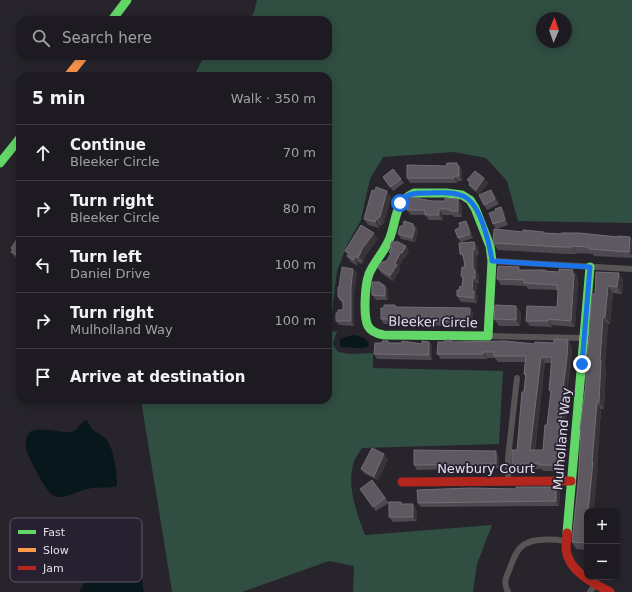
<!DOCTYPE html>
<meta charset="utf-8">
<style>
:root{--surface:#1d1b21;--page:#2a282e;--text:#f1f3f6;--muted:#a0a1a5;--line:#3b393f}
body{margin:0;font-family:"DejaVu Sans",sans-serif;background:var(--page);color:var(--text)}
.controls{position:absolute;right:12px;bottom:12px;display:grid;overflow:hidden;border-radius:8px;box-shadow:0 2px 10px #0003}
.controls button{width:36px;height:36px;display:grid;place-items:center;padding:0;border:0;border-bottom:1px solid var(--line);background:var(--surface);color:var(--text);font:20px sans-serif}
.compass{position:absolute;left:536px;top:12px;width:36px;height:36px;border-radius:50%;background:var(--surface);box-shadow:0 2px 10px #0003;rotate:2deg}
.stop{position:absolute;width:12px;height:12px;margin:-9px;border:3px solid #1a73e8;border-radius:50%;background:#fff}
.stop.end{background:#1a73e8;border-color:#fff;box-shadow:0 1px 4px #0008}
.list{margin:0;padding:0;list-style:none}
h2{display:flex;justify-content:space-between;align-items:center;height:52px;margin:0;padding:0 16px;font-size:17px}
h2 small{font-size:13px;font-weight:400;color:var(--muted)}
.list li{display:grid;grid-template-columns:26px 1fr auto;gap:12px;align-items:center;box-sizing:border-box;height:56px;padding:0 16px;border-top:1px solid var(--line)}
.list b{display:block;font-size:15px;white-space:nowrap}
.list p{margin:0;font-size:13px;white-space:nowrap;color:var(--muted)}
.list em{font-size:13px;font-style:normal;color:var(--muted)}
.icon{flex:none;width:22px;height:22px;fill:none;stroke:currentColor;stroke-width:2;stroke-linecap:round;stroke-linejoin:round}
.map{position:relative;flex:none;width:632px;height:592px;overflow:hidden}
.search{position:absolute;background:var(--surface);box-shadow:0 2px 10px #0003;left:16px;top:16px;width:316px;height:44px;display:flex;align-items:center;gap:10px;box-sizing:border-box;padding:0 14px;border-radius:12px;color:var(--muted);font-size:15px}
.panel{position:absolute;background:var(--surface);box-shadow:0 2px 10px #0003;left:16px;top:72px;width:316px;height:332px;border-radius:12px}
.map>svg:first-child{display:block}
.green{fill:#304e42;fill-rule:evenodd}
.water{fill:#07171c}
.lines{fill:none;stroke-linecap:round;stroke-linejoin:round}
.street{stroke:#585455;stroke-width:6}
.fast{stroke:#63d668;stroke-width:9}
.slow{stroke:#ff974d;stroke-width:9}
.jam{stroke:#b3261e;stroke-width:9}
.wall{fill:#4e4950;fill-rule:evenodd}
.shaded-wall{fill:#38343a}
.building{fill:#5e5960;stroke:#736e76;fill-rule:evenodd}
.route{stroke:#1a73e8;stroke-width:5}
.labels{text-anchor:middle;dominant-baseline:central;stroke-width:3.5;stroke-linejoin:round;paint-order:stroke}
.street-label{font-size:13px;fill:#e3dee9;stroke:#262030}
.key{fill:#262030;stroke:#5f5968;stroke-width:1}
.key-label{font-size:11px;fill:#e3dee9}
</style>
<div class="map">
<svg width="632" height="592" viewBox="0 0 632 592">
<rect width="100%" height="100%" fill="#27242c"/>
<g class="green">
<path d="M 257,0 L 632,0 L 632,223 L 518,221 L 507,181 L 486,158 L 454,152 L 383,157 L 370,179 L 361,220 L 347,245 L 337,271 L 332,313 L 328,328 L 328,76 L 194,76 L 204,56 L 328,56 L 328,20 L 250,20 L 254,12 ZM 542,18 L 566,18 L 566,42 L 542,42 Z"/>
<path d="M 337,331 L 333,344 L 338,352 L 350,354 L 373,353 L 373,368 L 503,371 L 499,444 L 362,448 C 359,453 354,459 353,465 C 347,488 357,513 365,535 L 492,525 L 477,564 L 473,592 L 353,592 L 354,566 L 329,561 L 242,592 L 174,592 L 172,591 L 141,400 L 328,400 L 328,332 Z"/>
</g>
<g class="water">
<polygon points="355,335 365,338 369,344 368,347 360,348 341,347 340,344 340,339 345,337"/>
<path d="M 86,420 C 90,423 89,427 93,430 C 96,433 101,434 104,437 C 114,445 117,473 117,486 C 108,489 97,486 87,489 C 77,491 64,500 54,496 C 46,492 29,459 26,449 C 25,444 26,435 30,432 C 38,426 60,433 70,432 C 78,432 79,423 86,420 Z"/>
<path d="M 110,541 C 117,543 125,544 131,548 C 141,554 142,581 144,592 L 80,592 C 82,577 101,582 104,569 C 107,559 97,555 98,545 L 101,542 Z"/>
</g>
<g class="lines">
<g class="street">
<polyline points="492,261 632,269"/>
<polyline points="488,336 584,338"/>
<polyline points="508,481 508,458 517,378"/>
<path d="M 508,592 C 503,583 506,577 510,568 C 512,562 515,554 520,548 C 530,537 552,539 566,541"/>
<polyline points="590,592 596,583"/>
</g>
<g class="fast">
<polyline points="112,20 127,0"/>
<polyline points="0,163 20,138"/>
<path d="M 414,193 L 446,193 L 462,195 L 470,200 L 475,208 L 490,246 L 492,261 L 488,336 L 384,335 C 378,334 371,332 368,326 C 363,316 365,285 369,274 C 374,262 384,252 389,240 C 397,222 393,203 414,193 Z"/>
<polyline points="567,533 590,267"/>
</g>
<polyline class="slow" points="68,76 84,56"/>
<g class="jam">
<polyline points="402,482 571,481"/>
<path d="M 567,533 C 567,538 566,544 566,549 C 568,571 593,583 610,592"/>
</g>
</g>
<g class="wall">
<polygon points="457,163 462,170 462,181 458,181 457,183 410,183 407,178 446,166"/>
<polygon points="393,169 404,183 393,191 383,177"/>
<polygon points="484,178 488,183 479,194 472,189 469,185 470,183 467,180"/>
<polygon points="494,194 499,204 487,210 484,205"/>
<polygon points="391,197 384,223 383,223 382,225 380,225 379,228 368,225 364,219"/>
<polygon points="420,198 422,199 433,201 445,201 458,199 462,205 462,217 454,217 452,215 443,215 443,220 429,220 425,215 411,215 407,210"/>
<polygon points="501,207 504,212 508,225 496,229 493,224"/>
<polygon points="413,224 417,228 416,230 418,232 415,242 401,239 398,234 403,226"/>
<polygon points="469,225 473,238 461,242 458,238 460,227"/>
<polygon points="546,233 618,237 630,237 632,240 632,258 594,256 593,254 577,253 577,254 566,254 498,250 493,243"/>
<polygon points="20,235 20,261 16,258 11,252 13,250 11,248"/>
<polygon points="378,239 366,255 363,262 361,264 358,262 358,266 351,262 347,256 348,255 345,251"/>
<polygon points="474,242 478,247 479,255 477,255 477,273 479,276 479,283 477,283 476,294 478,297 477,303 461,302 457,296 459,290 462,287 463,280 461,276 465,267 464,259 460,254"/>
<polygon points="396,243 406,246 409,251 405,258 404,257 399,267 400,270 393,281 381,273 378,268 383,263 386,262 391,254 389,252 391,248 390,246"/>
<polygon points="521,270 545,270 547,271 577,275 576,278 578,280 575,327 552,325 552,327 530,326 526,321 557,307 558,292 557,290 528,289 526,286 501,285 497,279"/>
<polygon points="596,272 623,280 622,294 613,293 610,324 608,324 605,364 606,367 604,409 601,409 597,467 598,469 587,511 587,550 576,549 572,542 578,484 581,431 580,429 586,383 590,333 589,331 595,294"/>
<polygon points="357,273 354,292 354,326 339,325 336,321 338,313 343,310 343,304 338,297 339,287"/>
<polygon points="380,282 381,284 383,284 388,290 388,300 376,300 372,295"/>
<polygon points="395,305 397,307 473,312 473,327 398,324 398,325 391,325 390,324 384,324 381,319 384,308"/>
<polygon points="516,306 521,313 520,326 499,326 494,319"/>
<path d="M 451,340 L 453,342 L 572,346 L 571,363 L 566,401 L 568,403 L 565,425 L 564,425 L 561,456 L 563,458 L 563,471 L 543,471 L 542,469 L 516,470 L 512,465 L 517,450 L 525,376 L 524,374 L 525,362 L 498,362 L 495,358 L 487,358 L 487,359 L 441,359 L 437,354 L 445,342 ZM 545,363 L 552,363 L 549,390 L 551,393 L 547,425 L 543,450 L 535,450 Z"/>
<polygon points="388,341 390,343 402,343 422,344 429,342 432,346 432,360 377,359 374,354 382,343"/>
<polygon points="499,456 499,468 417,470 414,465"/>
<polygon points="388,459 378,480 365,474 361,469"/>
<polygon points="372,480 389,503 376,511 360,489"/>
<polygon points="556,487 560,492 559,506 421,507 418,503 516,489"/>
<polygon points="416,508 417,521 393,522 389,517"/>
</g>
<g class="shaded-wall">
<polygon points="457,163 462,170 462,181 459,176"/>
<polygon points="454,176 458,181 457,183 454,178"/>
<polygon points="484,178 488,183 479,194 476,190"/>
<polygon points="491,190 494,194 499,204 495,199"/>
<polygon points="387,191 391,197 384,223 380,217"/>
<polygon points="458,199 462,205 462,217 458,211"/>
<polygon points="501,207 504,212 508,225 505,220"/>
<polygon points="439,209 443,215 443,220 439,215"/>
<polygon points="379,217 383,223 382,225 378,219"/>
<polygon points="376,219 380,225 379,228 375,222"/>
<polygon points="466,221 469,225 473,238 470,234"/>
<polygon points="413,224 417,228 416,230 418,232 415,242 412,238 413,227"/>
<polygon points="374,233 378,239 366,255 363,262 359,256 362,249"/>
<polygon points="630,237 632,240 632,256 629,252"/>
<polygon points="474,242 478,247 479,255 475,249"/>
<polygon points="406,246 409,251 405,258 402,253"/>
<polygon points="572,246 577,253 577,254 572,247"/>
<polygon points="473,249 477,255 477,273 473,268"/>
<polygon points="401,252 404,257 399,267 400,270 393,281 390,276 395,263"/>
<polygon points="354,256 358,262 358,266 354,260"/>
<polygon points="353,269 357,273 354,292 354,326 351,321 351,287"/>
<polygon points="573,270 577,275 576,278 578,280 575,327 571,321"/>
<polygon points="475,271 479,276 479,283 475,278"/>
<polygon points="619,273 623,280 622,294 617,287"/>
<polygon points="473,278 477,283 476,294 478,297 477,303 474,298 472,291"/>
<polygon points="383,284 388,290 388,300 385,296"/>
<polygon points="608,286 613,293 610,324 605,317"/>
<polygon points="516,306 521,313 520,326 516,320"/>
<polygon points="470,308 473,312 473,327 469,322"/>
<polygon points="603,317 608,324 605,364 606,367 604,409 599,402 600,360"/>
<polygon points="548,319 552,325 552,327 548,321"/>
<polygon points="568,340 572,346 571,363 566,401 568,403 565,425 561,420 562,397"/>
<polygon points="429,342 432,346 432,360 429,355"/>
<polygon points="483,352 487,358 487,359 483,354"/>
<polygon points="541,357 545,363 534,455 530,450"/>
<polygon points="597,402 601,409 597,467 598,469 594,511 588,511 592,462"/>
<polygon points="560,419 564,425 561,456 563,458 563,471 559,465 557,453"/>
<polygon points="496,451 499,456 499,468 496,464"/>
<polygon points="384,454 388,459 378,480 374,476"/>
<polygon points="556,487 560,492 559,506 556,501"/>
<polygon points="413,504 416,508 417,521 413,517"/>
<polygon points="587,527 587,545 586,543"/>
</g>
<g class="building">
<polygon points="447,163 457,163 457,165 459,166 459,176 454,176 454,178 407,178 407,165 446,166"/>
<polygon points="393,169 401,179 390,187 383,177"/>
<polygon points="475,171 484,178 476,190 469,185 470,182 467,180"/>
<polygon points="376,187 387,191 380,217 379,217 378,219 376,219 375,222 364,219 372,190 375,191"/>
<polygon points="491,190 495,199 484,205 479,195"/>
<polygon points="407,197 420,198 420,199 433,201 445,201 445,198 458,199 458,211 450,211 450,209 439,209 439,215 425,215 425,210 407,210"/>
<polygon points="501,207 505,220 493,224 489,213 496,211 495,209"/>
<polygon points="404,221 413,224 413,227 415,228 412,238 398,234 400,226 403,226"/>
<polygon points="466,221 470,234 458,238 455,230 460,227 459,223"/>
<polygon points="361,225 374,233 362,249 359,256 357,258 354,256 354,260 347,256 349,253 345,251"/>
<polygon points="494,229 523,232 523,230 544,232 544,233 561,234 561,233 579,233 618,237 618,236 630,237 629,252 589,249 589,247 572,246 572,247 561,247 493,243"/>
<polygon points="20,235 20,255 19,256 11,252 13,249 11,248"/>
<polygon points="392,241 396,243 396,241 406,246 402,253 401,252 395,263 397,265 390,276 378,268 382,262 383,263 384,261 386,262 391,253 389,252 392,247 390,246"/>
<polygon points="474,242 475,249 473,249 473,268 475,271 475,278 473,278 472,291 474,291 474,298 457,296 457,290 459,290 460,286 462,287 463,277 461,276 462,267 465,267 463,254 460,254 459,243"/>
<polygon points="498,266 519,267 519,270 545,270 545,271 559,272 559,269 573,270 572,274 574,274 571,321 548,319 548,321 526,321 527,306 557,307 558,291 557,290 557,285 524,283 524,280 497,279"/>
<polygon points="342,267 353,269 351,287 351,321 336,321 336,313 338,313 338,310 343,310 343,300 340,300 340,297 338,297 338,287 339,287"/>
<polygon points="596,272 619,273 617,287 608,286 605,317 603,317 600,360 601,360 599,402 597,402 592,462 593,462 588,511 587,511 587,527 586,543 572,542 578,484 581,430 580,429 586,383 586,359 590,332 589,331 592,294 595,294"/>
<polygon points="372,282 380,282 380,284 383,284 383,286 385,286 385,296 372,295"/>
<polygon points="384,305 395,305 395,307 470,308 469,322 394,319 394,321 388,321 387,319 381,319 381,308 384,308"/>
<polygon points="495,305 516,306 516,320 494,319"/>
<path d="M 554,339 L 568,340 L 567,357 L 562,397 L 564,397 L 561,420 L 560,419 L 557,453 L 559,453 L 559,465 L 539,465 L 539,463 L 512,465 L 512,450 L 517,450 L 522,392 L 524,392 L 526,374 L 524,374 L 526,356 L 494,356 L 494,352 L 483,352 L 483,354 L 437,354 L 438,342 L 445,342 L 445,340 L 451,340 L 451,342 L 505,341 L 535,344 L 535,342 L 554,343 ZM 541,357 L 552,357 L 549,390 L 551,391 L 547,425 L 545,425 L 543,450 L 530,450 Z"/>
<polygon points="382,341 388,341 388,343 402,343 402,341 422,344 422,341 429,342 429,355 374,354 375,343 382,343"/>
<polygon points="372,448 384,454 374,476 361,469"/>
<polygon points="414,450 496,451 496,464 414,465"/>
<polygon points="372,480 385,498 373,507 360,489"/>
<polygon points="516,487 556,487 556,501 418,503 417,490 470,488 516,489"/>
<polygon points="389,502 401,502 401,504 413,504 413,517 389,517"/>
</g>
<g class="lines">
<path class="route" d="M 400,203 C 406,193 415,193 427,193 C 438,193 452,191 463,196 C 480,202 490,245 492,261 L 590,267 L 582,364"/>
</g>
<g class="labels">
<g class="street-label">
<text transform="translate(433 322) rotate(1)">Bleeker Circle</text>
<text transform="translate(562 439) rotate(-85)">Mulholland Way</text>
<text x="486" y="468">Newbury Court</text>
</g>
</g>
<rect x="10" y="518" width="132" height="64" rx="6" class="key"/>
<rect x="18" y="530" width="18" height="4" fill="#63d668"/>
<rect x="18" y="548" width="18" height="4" fill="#ff974d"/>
<rect x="18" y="566" width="18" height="4" fill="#b3261e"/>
<g class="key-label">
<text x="43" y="536">Fast</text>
<text x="43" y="554">Slow</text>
<text x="43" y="572">Jam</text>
</g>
</svg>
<div class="controls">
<button>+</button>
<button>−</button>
</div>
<svg class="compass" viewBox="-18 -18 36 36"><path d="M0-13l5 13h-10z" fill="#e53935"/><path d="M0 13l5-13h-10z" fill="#a0a1a5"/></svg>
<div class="stop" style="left:400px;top:203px"></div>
<div class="stop end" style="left:582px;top:364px"></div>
<div class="search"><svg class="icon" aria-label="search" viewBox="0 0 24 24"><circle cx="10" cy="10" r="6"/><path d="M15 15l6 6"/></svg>Search here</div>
<section class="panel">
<h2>5 min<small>Walk · 350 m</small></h2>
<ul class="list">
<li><svg class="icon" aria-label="ahead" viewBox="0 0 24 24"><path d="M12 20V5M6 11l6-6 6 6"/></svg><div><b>Continue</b><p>Bleeker Circle</p></div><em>70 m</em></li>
<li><svg class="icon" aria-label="right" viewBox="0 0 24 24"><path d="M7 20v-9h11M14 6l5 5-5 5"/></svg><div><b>Turn right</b><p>Bleeker Circle</p></div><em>80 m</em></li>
<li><svg class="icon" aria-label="left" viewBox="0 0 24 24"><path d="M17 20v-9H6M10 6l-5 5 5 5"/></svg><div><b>Turn left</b><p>Daniel Drive</p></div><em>100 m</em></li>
<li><svg class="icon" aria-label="right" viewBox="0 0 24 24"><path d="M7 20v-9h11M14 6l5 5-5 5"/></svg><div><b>Turn right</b><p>Mulholland Way</p></div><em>100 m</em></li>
<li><svg class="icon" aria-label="arrive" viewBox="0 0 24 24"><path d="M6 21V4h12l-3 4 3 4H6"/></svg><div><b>Arrive at destination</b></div></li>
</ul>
</section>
</div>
